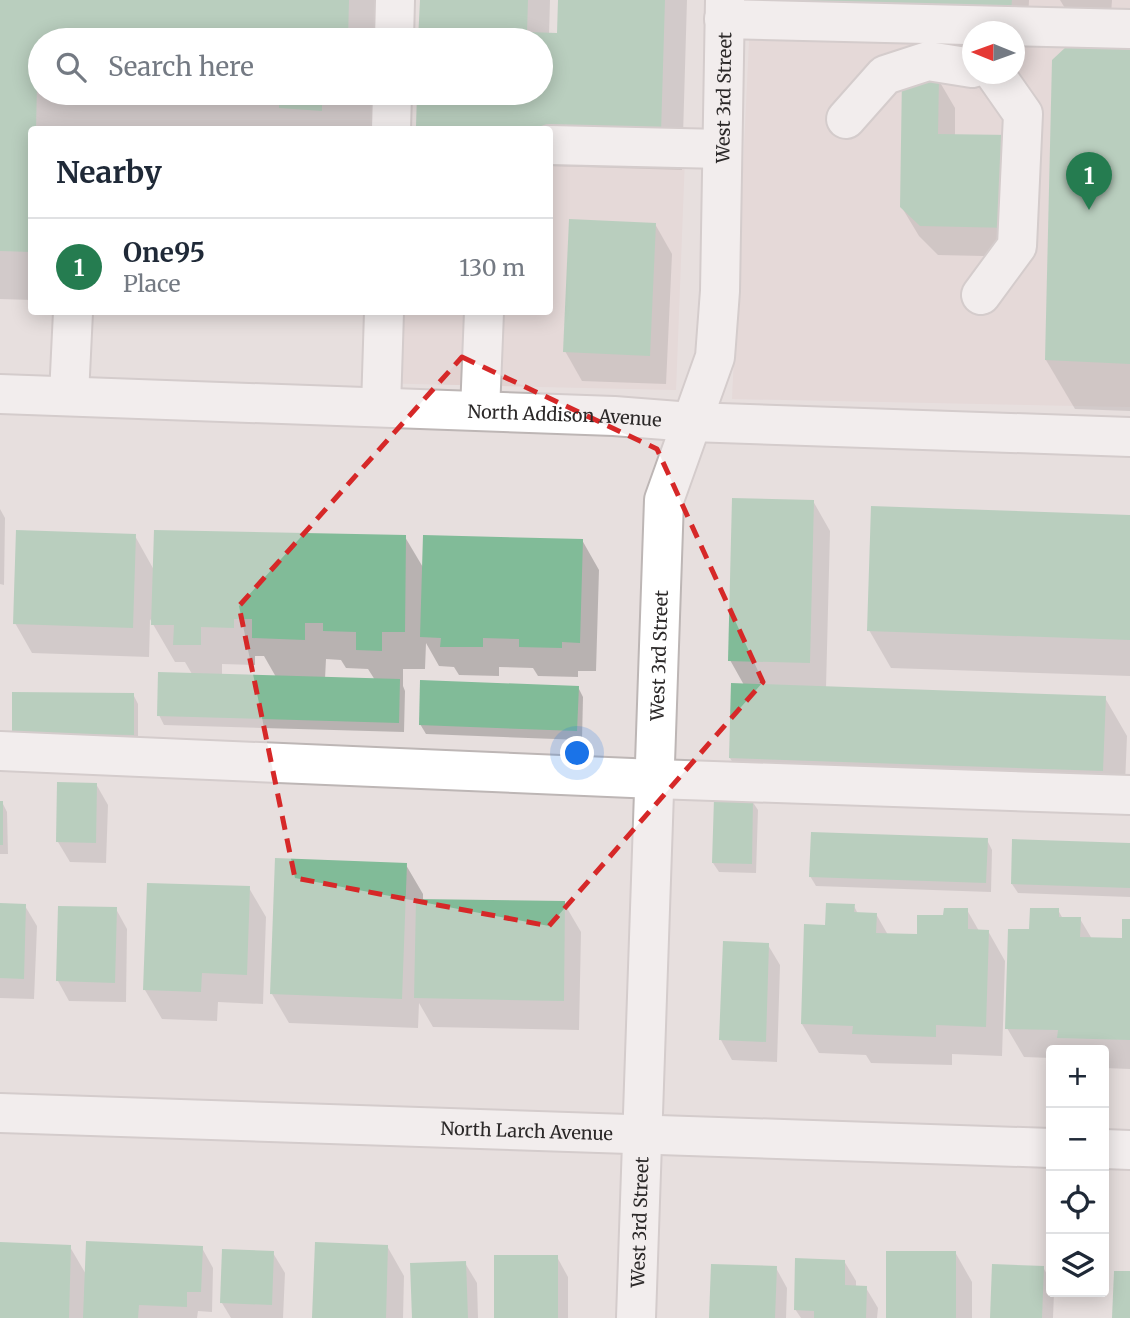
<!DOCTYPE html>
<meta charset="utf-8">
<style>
:root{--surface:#fff;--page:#f6f6f7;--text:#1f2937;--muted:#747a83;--line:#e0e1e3;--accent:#257c50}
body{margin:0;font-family:Merriweather,serif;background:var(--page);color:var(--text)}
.controls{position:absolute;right:21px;bottom:21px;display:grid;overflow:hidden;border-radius:7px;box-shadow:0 4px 18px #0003}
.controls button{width:63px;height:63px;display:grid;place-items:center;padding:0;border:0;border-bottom:2px solid var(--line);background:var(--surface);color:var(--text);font:35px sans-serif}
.compass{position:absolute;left:962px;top:21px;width:63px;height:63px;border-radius:50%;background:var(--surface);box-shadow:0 4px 18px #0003;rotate:271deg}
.you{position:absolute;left:578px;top:754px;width:24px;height:24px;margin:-18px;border:5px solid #fff;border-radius:50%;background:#1a73e8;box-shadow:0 0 0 10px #1a73e833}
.badge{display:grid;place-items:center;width:46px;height:46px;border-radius:50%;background:var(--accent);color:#fff;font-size:23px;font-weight:700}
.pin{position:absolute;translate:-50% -58px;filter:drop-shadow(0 2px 4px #0008)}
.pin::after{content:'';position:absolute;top:37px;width:24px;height:21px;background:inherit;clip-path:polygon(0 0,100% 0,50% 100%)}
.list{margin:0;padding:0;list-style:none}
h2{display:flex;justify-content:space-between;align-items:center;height:91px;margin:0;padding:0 28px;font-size:30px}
h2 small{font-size:23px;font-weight:400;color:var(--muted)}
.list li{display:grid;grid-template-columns:46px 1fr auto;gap:21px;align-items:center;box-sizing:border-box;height:98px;padding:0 28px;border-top:2px solid var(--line)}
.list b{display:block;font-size:26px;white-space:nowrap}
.list p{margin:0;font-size:23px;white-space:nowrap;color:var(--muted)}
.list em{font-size:23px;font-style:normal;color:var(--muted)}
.icon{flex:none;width:38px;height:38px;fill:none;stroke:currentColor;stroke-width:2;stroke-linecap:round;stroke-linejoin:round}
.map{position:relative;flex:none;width:1130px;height:1318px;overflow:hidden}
.search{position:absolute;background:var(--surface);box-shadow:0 4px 18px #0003;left:28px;top:28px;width:525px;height:77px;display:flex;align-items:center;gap:18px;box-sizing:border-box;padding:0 24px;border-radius:38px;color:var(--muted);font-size:26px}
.panel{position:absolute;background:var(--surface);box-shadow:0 4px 18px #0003;left:28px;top:126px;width:525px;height:189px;border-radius:7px}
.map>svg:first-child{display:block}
.built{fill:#e2d2d0;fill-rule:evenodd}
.shadow{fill:#0003;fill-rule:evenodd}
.building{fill:#81bb98}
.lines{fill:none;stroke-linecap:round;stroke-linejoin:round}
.minor-casing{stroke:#bdb6b5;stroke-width:42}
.minor{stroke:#fff;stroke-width:38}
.marked{fill:none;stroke:#d62828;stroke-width:5;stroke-dasharray:14 9;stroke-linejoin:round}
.labels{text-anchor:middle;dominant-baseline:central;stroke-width:7;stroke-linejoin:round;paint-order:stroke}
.street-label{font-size:18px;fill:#2b2828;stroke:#fff}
</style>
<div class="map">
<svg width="1130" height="1318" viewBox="0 0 1130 1318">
<rect width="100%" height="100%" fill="#e7dfde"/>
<g class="built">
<path d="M 751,0 L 1130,0 L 1130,407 L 732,399 ZM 972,32 L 1014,32 L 1014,74 L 972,74 Z"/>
<polygon points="550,130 686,131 676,390 372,383 374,312 550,312"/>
</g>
<g class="shadow">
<polygon points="0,0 378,0 377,40 40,40 40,93 375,93 374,130 32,130 32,300 0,299"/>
<polygon points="421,0 550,0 549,35 559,35 560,0 687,0 682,170 550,166 550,130 420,130 418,126 419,93 541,93 541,40 420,40"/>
<polygon points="790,0 1029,0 1027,39 972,32 972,45 811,41 789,4"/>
<polygon points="1060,0 1112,0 1111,14 1068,13"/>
<polygon points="1130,50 1130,411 1075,409 1046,360"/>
<polygon points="938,79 955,108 955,136 1027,257 938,255 919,236 901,206"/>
<polygon points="655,224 672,254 666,384 582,381 565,351"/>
<polygon points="813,501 830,531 826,688 1105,698 1127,736 1124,808 752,795 730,758 744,685 730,660"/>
<polygon points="0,509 5,518 4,585 0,584"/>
<polygon points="1130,517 1130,676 891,668 869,630"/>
<path d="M 135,536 L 154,570 L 405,537 L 424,569 L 582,540 L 599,570 L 596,671 L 578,671 L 578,677 L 538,676 L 533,668 L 499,667 L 499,676 L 459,675 L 454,667 L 439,666 L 426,643 L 425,669 L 403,669 L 403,686 L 405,691 L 404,732 L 164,725 L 159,715 L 192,674 L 185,662 L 175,662 L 150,619 L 149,657 L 32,653 L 15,623 ZM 255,656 L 264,656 L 276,677 L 222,675 L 222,664 L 255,665 ZM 326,659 L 341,660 L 346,668 L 368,669 L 375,680 L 325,679 Z"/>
<polygon points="578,687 583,697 582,740 426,734 420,724"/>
<polygon points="133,694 138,704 138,744 19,742"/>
<polygon points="96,784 108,805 106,863 70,862 58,842"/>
<polygon points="752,801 758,810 756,873 719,872 713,863"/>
<polygon points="0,802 2,802 7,812 8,854 0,854"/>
<polygon points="987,840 992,850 991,892 816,886 810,876"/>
<polygon points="1130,845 1130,897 1018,893 1012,884"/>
<polygon points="406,865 423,894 423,900 564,903 581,932 579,1030 433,1027 419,1003 418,1028 289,1023 272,994"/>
<polygon points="249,888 266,917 263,1004 218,1002 217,1021 162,1019 145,990"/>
<polygon points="0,905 25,906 37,926 34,999 0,998"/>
<polygon points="854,906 858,914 876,914 888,935 919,936 945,917 967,910 979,931 988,931 1005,961 1002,1056 952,1054 952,1065 871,1063 866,1055 819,1053 802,1024 826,927"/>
<polygon points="116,909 127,929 126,1002 69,1001 58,981"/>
<polygon points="1058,910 1063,919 1080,919 1092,939 1124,940 1130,921 1130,1069 1104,1068 1104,1050 1051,1050 1051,1058 1024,1057 1007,1028 1031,931"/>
<polygon points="768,945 780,965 777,1062 732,1060 721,1040"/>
<polygon points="0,1244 70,1247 87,1276 202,1248 213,1268 212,1312 198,1311 197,1318 0,1318"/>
<polygon points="387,1246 404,1276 403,1318 314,1318"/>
<polygon points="955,1252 972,1282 972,1318 888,1318"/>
<polygon points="273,1253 285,1273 283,1318 231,1318 222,1303"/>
<polygon points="557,1257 568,1277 568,1318 495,1318"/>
<polygon points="844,1261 856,1281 856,1287 866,1288 878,1308 877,1318 801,1318 795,1309"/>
<polygon points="465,1263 477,1283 478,1318 414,1318"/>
<polygon points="1043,1267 1051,1282 1051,1292 1054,1292 1053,1318 992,1318"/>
<polygon points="776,1268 787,1288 786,1318 711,1318"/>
</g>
<g class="building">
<polygon points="0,0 349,0 348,40 40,40 40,84 37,84 36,130 32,130 32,252 0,251"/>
<polygon points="420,0 528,0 527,32 557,33 558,0 665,0 661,133 416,126 417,93 541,93 541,40 418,40"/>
<polygon points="788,0 1012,0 1011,10 788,4"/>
<polygon points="1067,46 1130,48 1130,364 1045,360 1052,60"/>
<polygon points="902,77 939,77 938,134 1012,135 1011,228 920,226 900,207"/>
<polygon points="279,93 322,93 322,111 279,108"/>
<polygon points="569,219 656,223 650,356 563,352"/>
<polygon points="732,498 814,500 810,663 728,661"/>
<polygon points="871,506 1130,515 1130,640 867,631"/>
<polygon points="16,530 136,534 133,628 13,624"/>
<polygon points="154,530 406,535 405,632 382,632 382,651 356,650 356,632 323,631 323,623 305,623 305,640 252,638 252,619 234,619 234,628 201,627 201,645 173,645 174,625 151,625"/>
<polygon points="423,535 583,539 580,643 562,642 562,648 519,647 519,639 483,638 483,647 440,647 441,638 420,637"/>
<polygon points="158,672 400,679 399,723 157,716"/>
<polygon points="420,680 579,686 577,731 419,725"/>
<polygon points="731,683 1106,696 1103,771 729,758"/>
<polygon points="12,692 134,693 134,735 12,733"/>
<polygon points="57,782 97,783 96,843 56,842"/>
<polygon points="714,798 753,799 752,864 712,863"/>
<rect x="0" y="801" width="3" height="44"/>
<polygon points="811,832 988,838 986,883 809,877"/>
<polygon points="1012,839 1130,843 1130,888 1011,884"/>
<polygon points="275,858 407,863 402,999 270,994"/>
<polygon points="147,883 250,886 247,975 202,973 201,992 143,990"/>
<polygon points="416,899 565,901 564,1001 414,998"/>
<polygon points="0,903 26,904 24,979 0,978"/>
<polygon points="826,903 855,904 854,912 877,913 876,933 917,934 917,915 943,915 944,908 968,908 968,929 989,930 986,1027 936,1025 936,1037 852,1034 853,1026 801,1024 804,924 825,925"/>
<polygon points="58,906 117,907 115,983 56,981"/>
<polygon points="1030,908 1059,908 1059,917 1081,917 1080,937 1122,938 1122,919 1130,919 1130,1040 1057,1038 1058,1030 1005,1029 1008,929 1029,929"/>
<polygon points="723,941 769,943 766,1042 719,1040"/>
<polygon points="86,1241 203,1246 201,1292 187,1292 187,1307 139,1305 138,1318 83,1318"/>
<polygon points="0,1242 71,1245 69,1318 0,1318"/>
<polygon points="315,1242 388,1245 386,1318 312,1318"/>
<polygon points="222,1249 274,1251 272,1305 220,1303"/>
<rect x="886" y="1251" width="70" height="67"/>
<rect x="494" y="1255" width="64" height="63"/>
<polygon points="795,1258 845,1260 845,1285 867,1286 866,1318 814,1318 814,1311 794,1310"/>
<polygon points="466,1261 468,1318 412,1318 410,1263"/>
<polygon points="711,1264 777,1266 775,1318 709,1318"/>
<polygon points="992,1264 1044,1266 1042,1318 990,1318"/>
<polygon points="1114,1271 1130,1271 1130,1318 1112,1318"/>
</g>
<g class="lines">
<defs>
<g id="minor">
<polyline points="724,19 1130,29"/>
<polyline points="394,40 395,0"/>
<polyline points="846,119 885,75 928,61 972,68"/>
<polyline points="391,130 392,93"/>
<polyline points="550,145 722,149"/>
<polyline points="981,295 1017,246 1023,114 995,74"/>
<path id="s1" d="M 0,394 L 614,416 L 691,422 L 1130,437"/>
<polyline points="69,395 73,312"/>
<polyline points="381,407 384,312"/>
<polyline points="480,411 484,312"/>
<polyline points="0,751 655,779 1130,795"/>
<path id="s2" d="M 0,1113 L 1051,1148"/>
<polyline points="1104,1149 1130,1150"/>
<path id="s3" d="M 636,1318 L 664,500 L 715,357 L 720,291 L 725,0"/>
</g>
</defs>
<use href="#minor" class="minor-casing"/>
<use href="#minor" class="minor"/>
</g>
<path d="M0 0H1130V1318H0ZM 462,357 L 657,449 L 763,682 L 549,926 L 295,878 L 239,606 Z" fill="#e7dfde" fill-opacity=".55" fill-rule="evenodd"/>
<path class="marked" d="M 462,357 L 657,449 L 763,682 L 549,926 L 295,878 L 239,606 Z"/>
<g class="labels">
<g class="street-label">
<text stroke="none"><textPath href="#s3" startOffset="1230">West 3rd Street</textPath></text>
<text stroke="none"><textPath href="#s1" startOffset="565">North Addison Avenue</textPath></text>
<text stroke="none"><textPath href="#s3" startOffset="663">West 3rd Street</textPath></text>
<text stroke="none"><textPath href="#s2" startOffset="527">North Larch Avenue</textPath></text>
<text stroke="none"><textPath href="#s3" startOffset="96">West 3rd Street</textPath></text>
</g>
</g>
</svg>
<div class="controls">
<button>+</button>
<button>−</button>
<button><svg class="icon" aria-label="locate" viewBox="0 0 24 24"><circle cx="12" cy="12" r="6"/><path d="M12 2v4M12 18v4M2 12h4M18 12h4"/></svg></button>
<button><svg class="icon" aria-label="layers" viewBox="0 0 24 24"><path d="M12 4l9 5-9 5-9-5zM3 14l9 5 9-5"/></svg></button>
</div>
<svg class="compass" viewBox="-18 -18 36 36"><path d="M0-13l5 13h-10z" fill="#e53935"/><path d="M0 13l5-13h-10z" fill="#747a83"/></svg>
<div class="you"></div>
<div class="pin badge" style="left:1089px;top:210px">1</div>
<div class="search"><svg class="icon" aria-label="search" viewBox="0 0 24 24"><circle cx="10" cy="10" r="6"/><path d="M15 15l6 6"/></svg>Search here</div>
<section class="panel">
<h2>Nearby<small></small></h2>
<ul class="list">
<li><span class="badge">1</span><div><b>One95</b><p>Place</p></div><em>130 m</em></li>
</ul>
</section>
</div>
